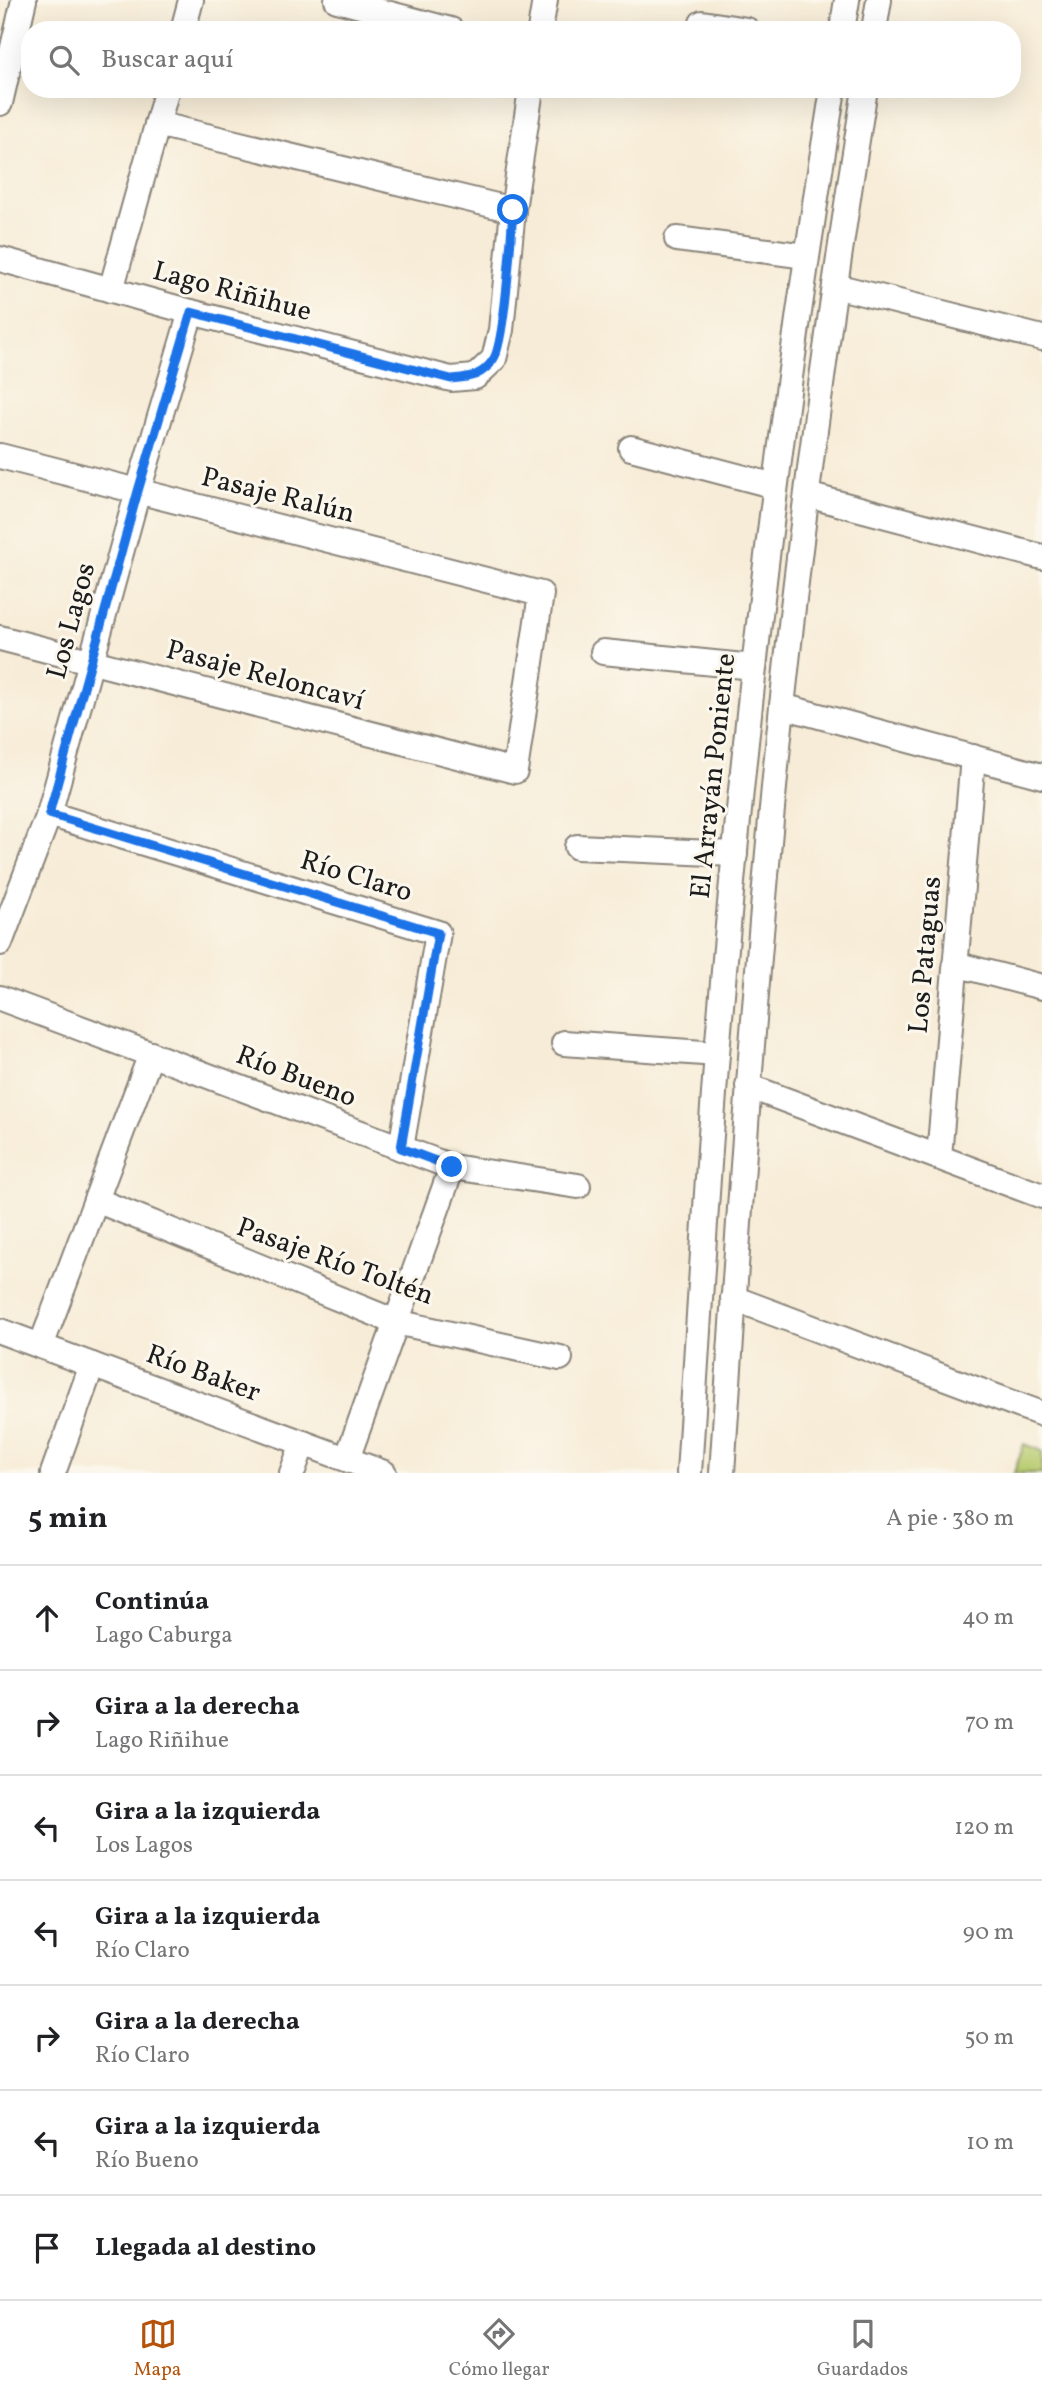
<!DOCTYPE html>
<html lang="es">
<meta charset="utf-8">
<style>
:root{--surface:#fff;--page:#f6f6f6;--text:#202124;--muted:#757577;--line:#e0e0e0;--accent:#b45309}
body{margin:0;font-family:Vollkorn,serif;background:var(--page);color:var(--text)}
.stop{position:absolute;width:21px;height:21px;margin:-16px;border:5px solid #1a73e8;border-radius:50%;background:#fff}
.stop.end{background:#1a73e8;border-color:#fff;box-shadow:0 2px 7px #0008}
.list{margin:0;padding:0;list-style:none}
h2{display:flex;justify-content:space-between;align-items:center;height:91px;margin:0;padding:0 28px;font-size:30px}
h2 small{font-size:23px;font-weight:400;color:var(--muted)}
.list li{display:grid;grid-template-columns:46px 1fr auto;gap:21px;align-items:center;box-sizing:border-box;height:105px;padding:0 28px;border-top:2px solid var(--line)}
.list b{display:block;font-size:26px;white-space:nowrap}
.list p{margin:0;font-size:23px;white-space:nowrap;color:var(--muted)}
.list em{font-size:23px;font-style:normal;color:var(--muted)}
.icon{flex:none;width:38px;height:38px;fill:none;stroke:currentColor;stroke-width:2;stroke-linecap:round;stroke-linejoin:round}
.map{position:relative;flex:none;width:1042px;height:1473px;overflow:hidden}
.search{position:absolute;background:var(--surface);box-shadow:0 7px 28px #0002;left:21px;right:21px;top:21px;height:77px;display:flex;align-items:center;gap:18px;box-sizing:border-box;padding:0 24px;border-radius:28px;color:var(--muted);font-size:26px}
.sheet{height:826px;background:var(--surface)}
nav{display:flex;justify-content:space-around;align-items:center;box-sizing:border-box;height:98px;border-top:2px solid var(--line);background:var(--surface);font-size:19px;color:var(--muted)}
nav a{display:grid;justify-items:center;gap:4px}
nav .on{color:var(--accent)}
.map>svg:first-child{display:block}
.green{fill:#b6ca6d;stroke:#697344;stroke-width:2}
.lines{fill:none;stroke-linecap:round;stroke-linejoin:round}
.minor-casing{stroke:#8a847a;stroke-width:28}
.minor{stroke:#fff;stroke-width:24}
.route{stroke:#1a73e8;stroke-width:9}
.labels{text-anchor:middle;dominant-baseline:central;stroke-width:6;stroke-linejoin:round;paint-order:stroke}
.street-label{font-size:28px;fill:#1c1c1c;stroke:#fbf7ec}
</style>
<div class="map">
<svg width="1042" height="1473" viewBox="0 0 1042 1473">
<rect width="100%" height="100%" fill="#fbf7ec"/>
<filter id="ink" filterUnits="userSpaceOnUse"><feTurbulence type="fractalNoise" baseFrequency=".0143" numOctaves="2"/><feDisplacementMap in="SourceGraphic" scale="14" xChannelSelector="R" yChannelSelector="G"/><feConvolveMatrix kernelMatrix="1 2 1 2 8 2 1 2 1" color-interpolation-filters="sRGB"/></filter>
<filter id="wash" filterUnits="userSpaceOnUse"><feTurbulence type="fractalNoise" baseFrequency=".00686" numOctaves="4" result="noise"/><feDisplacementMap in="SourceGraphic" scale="28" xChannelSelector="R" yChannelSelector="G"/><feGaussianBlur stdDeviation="1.57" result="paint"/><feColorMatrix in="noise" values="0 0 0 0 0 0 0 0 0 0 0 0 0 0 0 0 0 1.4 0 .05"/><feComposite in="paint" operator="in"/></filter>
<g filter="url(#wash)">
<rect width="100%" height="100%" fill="#f7ecd7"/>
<polygon class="green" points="1024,1444 1042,1451 1042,1473 1014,1473"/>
</g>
<g filter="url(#ink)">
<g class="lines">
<defs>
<g id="minor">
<polyline points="337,0 451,30"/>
<polyline points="702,23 747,30"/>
<polyline points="183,30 191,0"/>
<polyline points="540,30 545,0"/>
<polyline points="842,30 847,0"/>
<polyline points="874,30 879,0"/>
<polyline points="0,103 24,0"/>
<polyline points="157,124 513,210"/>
<polyline points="677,239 806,256"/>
<polyline points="0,259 191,312 451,379 475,377 494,359 501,330 513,210 531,89"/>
<polyline points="835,286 1042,338"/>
<polyline points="111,290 167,89"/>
<polyline points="631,448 775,486"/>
<polyline points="0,456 541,594 515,771 0,638"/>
<polyline points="807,495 1042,557"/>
<polyline points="603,652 754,667"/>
<polyline points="782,706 1042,776"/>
<polyline points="49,814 438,933 401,1148"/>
<polyline points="577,847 735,854"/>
<polyline points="0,943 49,814 138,491 191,312"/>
<polyline points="955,964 1042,987"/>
<polyline points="0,998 452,1167 578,1186"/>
<polyline points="564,1043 717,1054"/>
<polyline points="748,1086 1042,1196"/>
<polyline points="939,1157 973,757"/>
<polyline points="96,1200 396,1322 560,1358"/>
<polyline points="733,1298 1042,1414"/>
<polyline points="0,1331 384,1473"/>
<polyline points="41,1346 151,1054"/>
<polyline points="347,1459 452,1167"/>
<polyline points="53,1473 92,1365"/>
<polyline points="292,1473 303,1443"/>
<path d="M 689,1473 C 698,1333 706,1194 717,1054 C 743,731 781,409 833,89"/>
<path d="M 722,1473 C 739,1217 756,961 782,706 C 804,500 832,294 865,89"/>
</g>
</defs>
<use href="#minor" class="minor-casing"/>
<use href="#minor" class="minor"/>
</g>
</g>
<g class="lines" filter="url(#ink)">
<path class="route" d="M 452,1167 L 401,1148 L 438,933 L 49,814 L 138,491 L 191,312 L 451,379 C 470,377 481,377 493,360 C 505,343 511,237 513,210"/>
</g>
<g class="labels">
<g class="street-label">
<text transform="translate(232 292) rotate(15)">Lago Riñihue</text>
<text transform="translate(278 496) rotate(14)">Pasaje Ralún</text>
<text transform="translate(72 621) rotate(-75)">Los Lagos</text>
<text transform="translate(265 676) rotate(15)">Pasaje Reloncaví</text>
<text transform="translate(714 776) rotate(-84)">El Arrayán Poniente</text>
<text transform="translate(356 877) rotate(17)">Río Claro</text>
<text transform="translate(926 955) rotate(-85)">Los Pataguas</text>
<text transform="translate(296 1077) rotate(21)">Río Bueno</text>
<text transform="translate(335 1262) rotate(20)">Pasaje Río Toltén</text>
<text transform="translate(203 1374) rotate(20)">Río Baker</text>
</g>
</g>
</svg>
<div class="stop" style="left:513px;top:210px"></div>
<div class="stop end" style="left:452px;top:1167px"></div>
<div class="search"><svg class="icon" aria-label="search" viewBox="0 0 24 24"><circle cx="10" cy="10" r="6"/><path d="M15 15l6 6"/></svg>Buscar aquí</div>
</div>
<section class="sheet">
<h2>5 min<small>A pie · 380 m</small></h2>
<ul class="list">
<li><svg class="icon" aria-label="ahead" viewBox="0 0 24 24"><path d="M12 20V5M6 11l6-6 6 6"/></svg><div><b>Continúa</b><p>Lago Caburga</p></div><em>40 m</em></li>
<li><svg class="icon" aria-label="right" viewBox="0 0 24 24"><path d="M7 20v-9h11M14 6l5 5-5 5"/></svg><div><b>Gira a la derecha</b><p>Lago Riñihue</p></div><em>70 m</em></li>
<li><svg class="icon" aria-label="left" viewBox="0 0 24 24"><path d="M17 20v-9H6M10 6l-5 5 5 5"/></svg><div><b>Gira a la izquierda</b><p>Los Lagos</p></div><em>120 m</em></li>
<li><svg class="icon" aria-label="left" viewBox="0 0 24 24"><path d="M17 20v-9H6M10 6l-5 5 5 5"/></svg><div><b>Gira a la izquierda</b><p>Río Claro</p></div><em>90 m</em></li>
<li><svg class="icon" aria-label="right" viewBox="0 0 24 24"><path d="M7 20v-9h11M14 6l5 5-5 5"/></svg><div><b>Gira a la derecha</b><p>Río Claro</p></div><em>50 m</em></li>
<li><svg class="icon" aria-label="left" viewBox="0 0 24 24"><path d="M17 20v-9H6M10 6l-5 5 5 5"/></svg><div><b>Gira a la izquierda</b><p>Río Bueno</p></div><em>10 m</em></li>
<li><svg class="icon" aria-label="arrive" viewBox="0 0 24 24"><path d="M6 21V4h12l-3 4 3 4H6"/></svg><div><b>Llegada al destino</b></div></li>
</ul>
</section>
<nav>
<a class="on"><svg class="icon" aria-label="map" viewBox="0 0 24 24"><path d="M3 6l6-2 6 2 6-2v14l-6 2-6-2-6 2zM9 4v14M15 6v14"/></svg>Mapa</a>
<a><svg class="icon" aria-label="directions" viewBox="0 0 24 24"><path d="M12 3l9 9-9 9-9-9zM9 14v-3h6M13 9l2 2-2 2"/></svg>Cómo llegar</a>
<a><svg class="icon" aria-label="saved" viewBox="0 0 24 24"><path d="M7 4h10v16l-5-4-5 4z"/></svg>Guardados</a>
</nav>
